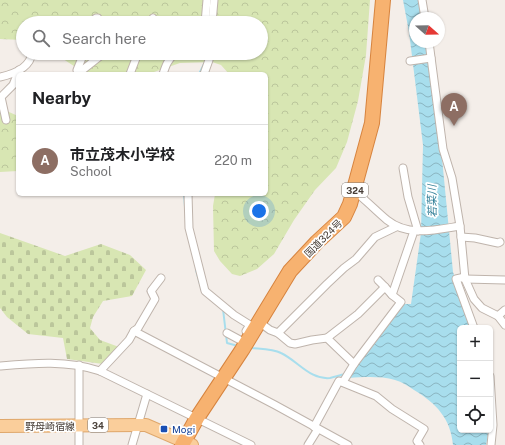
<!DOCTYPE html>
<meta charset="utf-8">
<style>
:root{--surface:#fff;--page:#f2f2f2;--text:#202124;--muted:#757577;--line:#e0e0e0;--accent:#f12329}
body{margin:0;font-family:"Public Sans","Noto Sans JP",sans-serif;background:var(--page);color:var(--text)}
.controls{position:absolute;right:12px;bottom:12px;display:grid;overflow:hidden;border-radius:6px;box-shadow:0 1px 3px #0004}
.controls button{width:36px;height:36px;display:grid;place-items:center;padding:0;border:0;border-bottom:1px solid var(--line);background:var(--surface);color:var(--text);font:20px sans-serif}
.compass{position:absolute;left:409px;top:12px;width:36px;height:36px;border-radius:50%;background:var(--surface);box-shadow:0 1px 3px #0004;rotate:110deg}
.you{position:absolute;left:259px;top:211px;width:14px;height:14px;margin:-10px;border:3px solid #fff;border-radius:50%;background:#1a73e8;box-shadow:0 0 0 6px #1a73e833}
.badge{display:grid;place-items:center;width:26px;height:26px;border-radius:50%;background:var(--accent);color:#fff;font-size:13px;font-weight:700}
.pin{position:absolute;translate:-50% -33px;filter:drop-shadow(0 1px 2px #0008)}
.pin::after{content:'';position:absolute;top:21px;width:14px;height:12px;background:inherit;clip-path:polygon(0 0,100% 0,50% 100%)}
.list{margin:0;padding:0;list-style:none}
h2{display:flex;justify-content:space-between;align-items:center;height:52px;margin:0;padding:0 16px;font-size:17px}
h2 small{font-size:13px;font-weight:400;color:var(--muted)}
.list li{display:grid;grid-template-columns:26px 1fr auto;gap:12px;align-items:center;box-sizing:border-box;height:72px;padding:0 16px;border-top:1px solid var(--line)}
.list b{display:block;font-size:15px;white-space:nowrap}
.list p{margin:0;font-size:13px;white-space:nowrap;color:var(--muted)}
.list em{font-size:13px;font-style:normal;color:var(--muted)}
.icon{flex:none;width:22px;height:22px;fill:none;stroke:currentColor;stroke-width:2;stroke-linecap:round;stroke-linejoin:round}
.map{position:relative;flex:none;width:505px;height:445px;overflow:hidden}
.search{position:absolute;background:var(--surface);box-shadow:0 1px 3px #0004;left:16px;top:16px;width:252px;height:44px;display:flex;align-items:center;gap:10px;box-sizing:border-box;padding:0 14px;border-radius:22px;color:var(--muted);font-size:15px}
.panel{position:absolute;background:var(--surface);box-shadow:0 1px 3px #0004;left:16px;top:72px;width:252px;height:124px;border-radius:6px}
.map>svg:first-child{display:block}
.forest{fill:url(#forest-crowns)}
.cemetery{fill:url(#cemetery-stones)}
.water{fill:url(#water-waves)}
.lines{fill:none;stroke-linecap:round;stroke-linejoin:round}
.stream{stroke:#a8deed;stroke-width:2}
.street-casing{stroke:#bfb4ac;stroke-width:9}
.primary-casing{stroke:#dfa76b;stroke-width:14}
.highway-casing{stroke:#d7843f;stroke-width:16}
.street{stroke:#fff;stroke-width:7}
.primary{stroke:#face9b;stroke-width:12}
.highway{stroke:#f7b270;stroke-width:14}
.transit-dot{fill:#1a4fb4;stroke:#fff;stroke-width:1.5}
.labels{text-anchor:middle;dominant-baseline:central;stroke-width:3.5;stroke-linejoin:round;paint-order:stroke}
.shield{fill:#fff;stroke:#7e7873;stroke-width:1}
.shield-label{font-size:9px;font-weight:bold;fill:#473e37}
.street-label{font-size:10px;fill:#473e37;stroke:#fff}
.transit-label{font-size:10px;fill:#164399;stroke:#fff;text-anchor:start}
.water-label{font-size:11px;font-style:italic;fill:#307e97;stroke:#fff}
</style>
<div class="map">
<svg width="505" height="445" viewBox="0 0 505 445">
<defs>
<pattern id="forest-crowns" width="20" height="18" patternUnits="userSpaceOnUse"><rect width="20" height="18" fill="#d8e6b3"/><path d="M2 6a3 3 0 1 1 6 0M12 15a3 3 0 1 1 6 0" fill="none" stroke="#bbc69b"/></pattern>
<pattern id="cemetery-stones" width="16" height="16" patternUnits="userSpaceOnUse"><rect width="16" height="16" fill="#d8e6b3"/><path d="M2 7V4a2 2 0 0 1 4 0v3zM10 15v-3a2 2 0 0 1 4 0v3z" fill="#bbc69b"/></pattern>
<pattern id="water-waves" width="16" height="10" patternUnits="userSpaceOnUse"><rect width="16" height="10" fill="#a8deed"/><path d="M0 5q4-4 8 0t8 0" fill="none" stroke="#8bb5c1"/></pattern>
</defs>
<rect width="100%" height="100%" fill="#f4eee9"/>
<g class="forest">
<polygon points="0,0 370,0 366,55 358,101 347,142 336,168 315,190 294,220 274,254 257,269 240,276 232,274 220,261 214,251 213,206 215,194 266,194 266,74 229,74 221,65 212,62 180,63 154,72 151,74 86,74 54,53 261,53 261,23 23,23 23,40 0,39"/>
<polygon points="0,108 18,116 18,171 0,172"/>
</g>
<polygon class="cemetery" points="0,233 65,256 101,244 130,255 146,270 132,296 103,301 93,317 90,328 100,340 119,347 103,364 67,359 63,338 28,334 7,317 0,308"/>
<path class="water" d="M 403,0 L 420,0 L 423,18 L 415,18 L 415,42 L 426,42 L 442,158 L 453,272 L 472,328 L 460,328 L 460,430 L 489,430 L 486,445 L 453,445 C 451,419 436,403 414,390 C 408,386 402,382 395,380 C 381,376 364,377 349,378 L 354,369 L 403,304 L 411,304 L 421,233 L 423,145 L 409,32 Z"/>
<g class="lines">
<g class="stream">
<polyline points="199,74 206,60"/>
<polyline points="184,194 185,207"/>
<polyline points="196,270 202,291"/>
<polyline points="223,309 227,343 238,346"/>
<path d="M 251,348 C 260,349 273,349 281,353 C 298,361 310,380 330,378 C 335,377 340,375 346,374"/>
</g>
<defs>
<g id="street">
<polyline points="422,0 425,18"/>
<polyline points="90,23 96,18 98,18 99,20 98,23"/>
<polyline points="149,23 153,18 154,23"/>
<polyline points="205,23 207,0"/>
<polyline points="212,23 214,0"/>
<polyline points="429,42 443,149 452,178 460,226 465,279 474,299 482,308 498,316 505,325"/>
<polyline points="84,53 77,70 80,72 104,53"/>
<polyline points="410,61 431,58"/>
<polyline points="130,74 138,53"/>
<path d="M 163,74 C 166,65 168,59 176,53"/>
<polyline points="204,74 209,60 210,53"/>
<path d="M 0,77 C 14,74 30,68 32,53"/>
<polyline points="6,120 1,97 13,85 19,70"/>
<polyline points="403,168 408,197 418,231"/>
<path d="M 354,191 C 366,200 376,211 387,220 C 408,237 435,230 460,226"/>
<polyline points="188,194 189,228 205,291 234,315 250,325 246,331"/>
<polyline points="461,237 475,238 498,243 500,242"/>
<polyline points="465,277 456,279 474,328"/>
<polyline points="465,279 505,280"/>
<polyline points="378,280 385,287"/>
<polyline points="498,316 505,310"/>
<polyline points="259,322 270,330 278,333 290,343 295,344 312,340 327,338 358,314 385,287 392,295"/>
<polyline points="134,331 138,328 155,299 151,291 161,278"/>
<polyline points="227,333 240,340"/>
<polyline points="278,333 327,284 344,268 356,259 375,237 396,227"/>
<polyline points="327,338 354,364"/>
<polyline points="79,365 79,445"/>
<path d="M 0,366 C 34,363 67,360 100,371 L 251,445"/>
<polyline points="100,371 129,340 134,331 275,405 348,445"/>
<polyline points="490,376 493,425 491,445"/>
<polyline points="343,382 354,364 401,302 392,295 414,231"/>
<polyline points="314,427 339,381 376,396 392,409 424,429 417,441 420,445"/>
<polyline points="132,445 147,394"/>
<polyline points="308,445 318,429"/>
</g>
<polyline id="primary" points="0,426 142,425 146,425 192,445"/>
<polyline id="highway" points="182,445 197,418 242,350 290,271 317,242 344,217 350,204 372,123 383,0"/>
</defs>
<use href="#street" class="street-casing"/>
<use href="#primary" class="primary-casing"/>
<use href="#highway" class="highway-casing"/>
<use href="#street" class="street"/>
<use href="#primary" class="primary"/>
<use href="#highway" class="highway"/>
</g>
<rect class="transit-dot" x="160" y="425" width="8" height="8" rx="2"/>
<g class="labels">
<g class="shield">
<rect x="342" y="183" width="26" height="14" rx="3"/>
<rect x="88" y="418" width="20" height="14" rx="3"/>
</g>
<g class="shield-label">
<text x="355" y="190">324</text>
<text x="98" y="425">34</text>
</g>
<g class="street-label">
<text transform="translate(323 238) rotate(-45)">国道324号</text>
<text x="50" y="426">野母崎宿線</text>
</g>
<g class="transit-label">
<text x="172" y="429">Mogi</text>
</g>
<g class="water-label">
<text transform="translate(432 201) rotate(-91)">若菜川</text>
</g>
</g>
</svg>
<div class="controls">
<button>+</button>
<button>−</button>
<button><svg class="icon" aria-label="locate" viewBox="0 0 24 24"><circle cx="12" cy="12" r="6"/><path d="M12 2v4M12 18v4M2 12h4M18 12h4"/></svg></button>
</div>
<svg class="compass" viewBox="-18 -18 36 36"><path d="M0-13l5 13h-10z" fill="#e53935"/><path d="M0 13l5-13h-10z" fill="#757577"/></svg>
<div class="you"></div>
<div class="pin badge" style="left:454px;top:126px;background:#8d6e63">A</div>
<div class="search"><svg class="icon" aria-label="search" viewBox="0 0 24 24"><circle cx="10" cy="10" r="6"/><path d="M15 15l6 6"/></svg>Search here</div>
<section class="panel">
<h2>Nearby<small></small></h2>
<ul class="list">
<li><span class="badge" style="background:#8d6e63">A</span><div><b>市立茂木小学校</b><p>School</p></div><em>220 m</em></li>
</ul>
</section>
</div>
